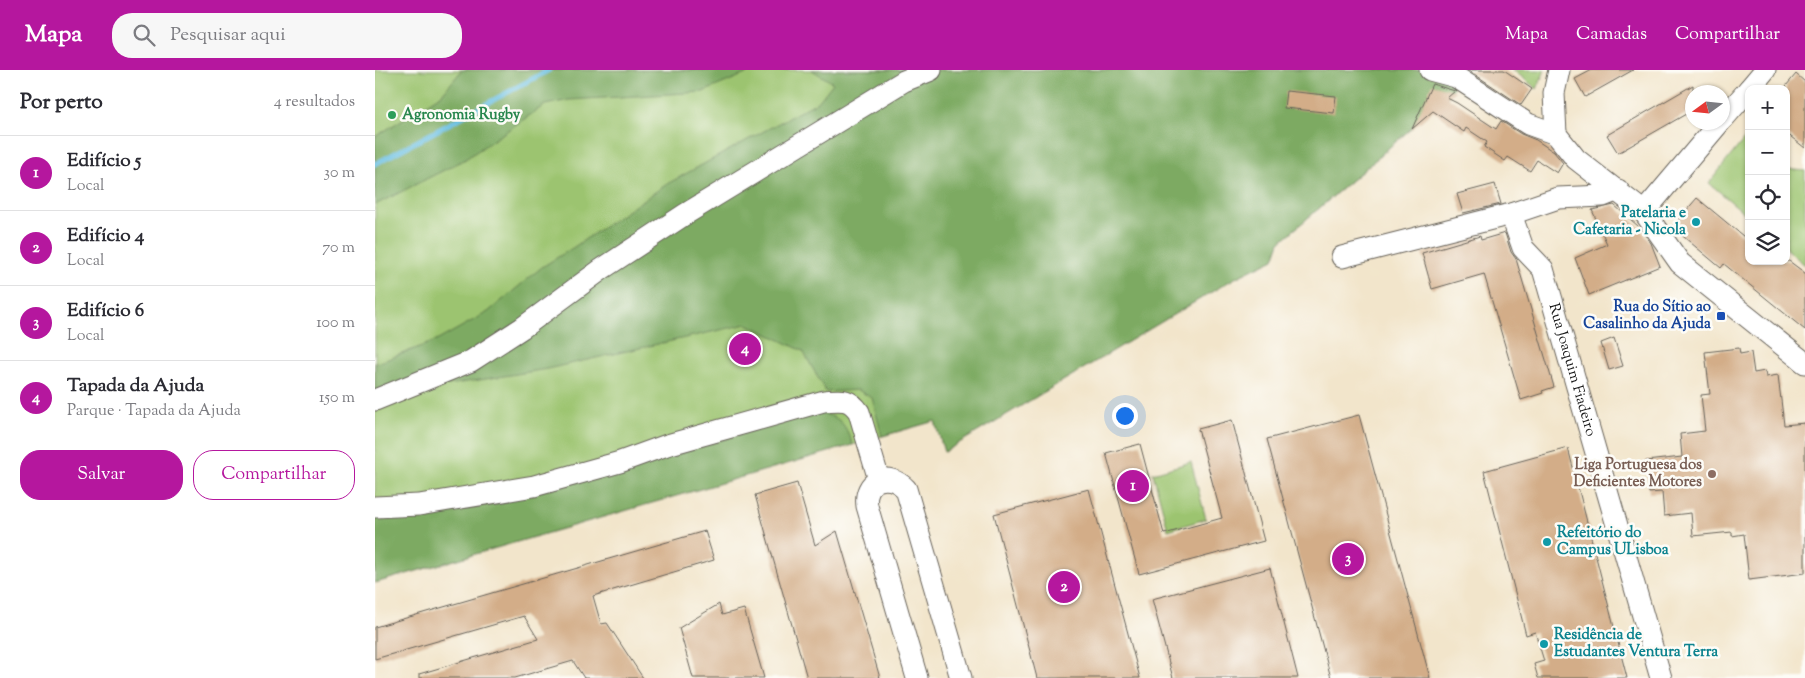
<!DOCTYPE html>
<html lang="pt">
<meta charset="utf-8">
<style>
:root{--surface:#fff;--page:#f7f7f7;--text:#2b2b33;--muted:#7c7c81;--line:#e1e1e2;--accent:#b5179e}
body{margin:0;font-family:"Sorts Mill Goudy",serif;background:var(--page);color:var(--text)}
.controls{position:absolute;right:15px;top:15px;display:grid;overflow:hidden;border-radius:10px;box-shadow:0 1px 4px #0004}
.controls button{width:45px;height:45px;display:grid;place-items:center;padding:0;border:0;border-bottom:1px solid var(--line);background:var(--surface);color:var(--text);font:25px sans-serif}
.compass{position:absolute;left:1310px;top:15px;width:45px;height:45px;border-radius:50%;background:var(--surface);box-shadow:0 1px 4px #0004;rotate:255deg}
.you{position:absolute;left:749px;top:345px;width:18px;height:18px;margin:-12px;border:4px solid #fff;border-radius:50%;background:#1a73e8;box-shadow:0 0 0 8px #1a73e833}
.badge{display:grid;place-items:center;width:32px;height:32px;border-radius:50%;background:var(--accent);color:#fff;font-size:16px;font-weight:700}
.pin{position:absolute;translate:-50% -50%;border:2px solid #fff;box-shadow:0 1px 5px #0006}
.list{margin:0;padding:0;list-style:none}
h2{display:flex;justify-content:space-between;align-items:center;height:65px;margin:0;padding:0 20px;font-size:21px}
h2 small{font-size:16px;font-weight:400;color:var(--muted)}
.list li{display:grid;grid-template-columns:32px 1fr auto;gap:15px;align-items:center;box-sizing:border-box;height:75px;padding:0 20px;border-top:1px solid var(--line)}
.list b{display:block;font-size:19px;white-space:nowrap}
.list p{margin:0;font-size:16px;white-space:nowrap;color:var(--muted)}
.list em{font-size:16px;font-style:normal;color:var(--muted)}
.actions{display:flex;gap:10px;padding:15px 20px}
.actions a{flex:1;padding:11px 0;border:1px solid var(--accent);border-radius:20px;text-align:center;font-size:18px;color:var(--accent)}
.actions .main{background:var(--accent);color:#fff}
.icon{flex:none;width:28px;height:28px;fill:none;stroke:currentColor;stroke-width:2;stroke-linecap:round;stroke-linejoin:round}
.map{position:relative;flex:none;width:1430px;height:608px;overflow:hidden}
header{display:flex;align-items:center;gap:30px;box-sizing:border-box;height:70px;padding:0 25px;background:var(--accent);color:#fff}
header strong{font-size:24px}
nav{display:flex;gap:28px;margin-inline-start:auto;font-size:18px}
.search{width:350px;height:45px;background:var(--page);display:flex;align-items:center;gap:12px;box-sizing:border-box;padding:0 18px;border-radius:20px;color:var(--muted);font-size:19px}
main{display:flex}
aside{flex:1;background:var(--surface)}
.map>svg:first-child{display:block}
.green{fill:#9cc46f;stroke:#5c7046}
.forest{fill:#7daa62;stroke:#4c633f}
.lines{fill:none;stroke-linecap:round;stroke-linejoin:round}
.stream{stroke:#64bde2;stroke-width:5}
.building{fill:#d3ad88}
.minor-casing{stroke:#676259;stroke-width:23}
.minor{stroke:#fff;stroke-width:21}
.leisure-dot{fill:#2e9e5b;stroke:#fdfcf7;stroke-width:2}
.culture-dot{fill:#0f9aa8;stroke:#fdfcf7;stroke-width:2}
.transit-dot{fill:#1a4fb4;stroke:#fdfcf7;stroke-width:2}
.education-dot{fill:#8d6e63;stroke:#fdfcf7;stroke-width:2}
.labels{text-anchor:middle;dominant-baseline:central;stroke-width:5;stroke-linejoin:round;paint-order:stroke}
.leisure-label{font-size:15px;font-weight:bold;fill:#27864d;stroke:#fdfcf7;text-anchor:start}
.culture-label{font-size:15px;font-weight:bold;fill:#0d838f;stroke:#fdfcf7;text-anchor:start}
.transit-label{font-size:15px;font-weight:bold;fill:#164399;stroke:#fdfcf7;text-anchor:end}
.street-label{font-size:15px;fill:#1c1c1c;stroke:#fdfcf7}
.education-label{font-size:15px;font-weight:bold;fill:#785e54;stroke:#fdfcf7;text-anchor:end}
</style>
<header>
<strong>Mapa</strong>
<div class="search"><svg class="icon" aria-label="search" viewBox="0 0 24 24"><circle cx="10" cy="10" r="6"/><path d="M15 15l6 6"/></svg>Pesquisar aqui</div>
<nav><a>Mapa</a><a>Camadas</a><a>Compartilhar</a></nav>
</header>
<main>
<aside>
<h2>Por perto<small>4 resultados</small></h2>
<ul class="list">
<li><span class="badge">1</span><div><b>Edifício 5</b><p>Local</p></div><em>30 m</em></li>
<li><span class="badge">2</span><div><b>Edifício 4</b><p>Local</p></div><em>70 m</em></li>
<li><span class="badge">3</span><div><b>Edifício 6</b><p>Local</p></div><em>100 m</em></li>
<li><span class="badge">4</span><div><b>Tapada da Ajuda</b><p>Parque · Tapada da Ajuda</p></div><em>150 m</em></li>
</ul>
<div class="actions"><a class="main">Salvar</a><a>Compartilhar</a></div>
</aside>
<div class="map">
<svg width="1430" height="608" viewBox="0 0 1430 608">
<rect width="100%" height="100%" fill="#fdfcf7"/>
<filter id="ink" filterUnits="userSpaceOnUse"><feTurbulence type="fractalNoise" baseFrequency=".02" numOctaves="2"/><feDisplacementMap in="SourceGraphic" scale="10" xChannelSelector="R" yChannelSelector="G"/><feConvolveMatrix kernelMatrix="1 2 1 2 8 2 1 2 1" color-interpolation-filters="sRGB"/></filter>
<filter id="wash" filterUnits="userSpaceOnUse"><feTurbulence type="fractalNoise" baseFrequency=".0096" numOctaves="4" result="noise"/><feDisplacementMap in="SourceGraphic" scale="20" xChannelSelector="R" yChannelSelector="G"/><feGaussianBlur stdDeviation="1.12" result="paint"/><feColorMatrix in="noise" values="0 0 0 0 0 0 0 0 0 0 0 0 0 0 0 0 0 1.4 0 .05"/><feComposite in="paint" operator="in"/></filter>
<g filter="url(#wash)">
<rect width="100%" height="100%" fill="#f2e5cb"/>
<g class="green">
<polygon points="0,0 1084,0 1005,86 905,172 899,189 860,208 569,382 560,351 0,513"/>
<polygon points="1138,0 1170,0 1162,19"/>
<polygon points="1374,63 1374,147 1334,113"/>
<polygon points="1411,99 1430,101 1430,195 1411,179"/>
<polygon points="816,392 831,449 793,460 778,403"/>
</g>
<g class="forest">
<polygon points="87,0 380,0 328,22 194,30 170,35 89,90 0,135 0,67 67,24"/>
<polygon points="437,0 1084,0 1075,25 905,172 899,189 860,208 569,382 560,351 507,366 497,328 483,320 451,322 428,281 372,254 172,299 0,327 0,294 63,270 113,242 167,197 199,177 292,114 444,31 458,13"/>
<path d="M 441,342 C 466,347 469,352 478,375 L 0,513 L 0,444 L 121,432 L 259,398 L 420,347 Z"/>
</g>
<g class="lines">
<polyline class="stream" points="0,94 174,0"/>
</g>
<g id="blocks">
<g class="building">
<polygon points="1093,0 1129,0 1157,19 1146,35"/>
<polygon points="1217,0 1258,0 1210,27 1200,9"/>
<polygon points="1421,4 1430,12 1430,78 1411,63 1411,16"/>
<polygon points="1057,14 1080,21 1072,28 1082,33 1121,59 1126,51 1146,64 1161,70 1179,82 1188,93 1182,103 1162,90 1155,101 1133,87 1130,91 1109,77 1112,72 1091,58 1089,62 1058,41 1037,59"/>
<polygon points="1318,15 1318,40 1243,83 1232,65"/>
<polygon points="911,21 961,26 959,43 909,38"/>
<polygon points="1120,114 1126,134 1088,143 1082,124"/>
<polygon points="1322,128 1374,171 1374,191 1414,191 1430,203 1430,260 1349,194 1346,198 1297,157"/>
<polygon points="1239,135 1263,156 1276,173 1285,196 1214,225 1200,188 1232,174 1217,140"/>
<polygon points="1130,163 1136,182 1141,189 1179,317 1167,321 1168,323 1146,330 1109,204 1057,219 1047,183 1105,166 1106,170"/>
<polygon points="1239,268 1248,296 1234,300 1226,273"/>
<polygon points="1364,278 1365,284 1376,282 1379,303 1390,301 1391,307 1403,305 1409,355 1430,353 1430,503 1374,510 1369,464 1357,466 1357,462 1318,466 1316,443 1289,446 1287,422 1274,423 1271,391 1307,387 1305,364 1330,361 1326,325 1335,324 1330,282"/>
<polygon points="984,345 1055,608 956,608 892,369"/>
<polygon points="857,350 889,471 764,504 731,383 765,374 789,464 811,458 847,448 823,359"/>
<polygon points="1193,378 1239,557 1252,608 1163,608 1159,594 1169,591 1160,562 1151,565 1109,401"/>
<polygon points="422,413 440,475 462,461 505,608 432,608 380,425"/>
<polygon points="714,419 765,608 662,608 619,444"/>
<polygon points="330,461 339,490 218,526 226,554 232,553 268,608 209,608 198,591 140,608 44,608 44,604 163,569 149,546 0,589 0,557"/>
<polygon points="895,498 923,608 798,608 777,529"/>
<polygon points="344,534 347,545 369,539 389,608 318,608 304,558"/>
</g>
</g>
</g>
<g filter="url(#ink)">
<use href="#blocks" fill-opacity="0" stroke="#676259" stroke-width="1"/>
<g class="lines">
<defs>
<g id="minor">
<polyline points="1055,0 1081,7 1153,54 1181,64 1201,89 1269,142 1305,193 1430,293"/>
<polyline points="1374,19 1390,0"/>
<polyline points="1348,49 1374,19"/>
<polyline points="1181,64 1179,23 1184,0"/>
<polyline points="1269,142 1345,52"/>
<path id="s1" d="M 1136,144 L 1148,178 L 1168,199 L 1286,608"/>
<polyline points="967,187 1136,144 1183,128 1228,126 1243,120"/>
<polyline points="0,330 96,291 147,258 227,199 309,145 529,11 556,0"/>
<path d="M 0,437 L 44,435 L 159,416 L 245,392 L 292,375 L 449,331 C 465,330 474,327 484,342 L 504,410"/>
<path d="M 542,608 L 492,436 C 488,410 513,400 531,419 L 586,608"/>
</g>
</defs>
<use href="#minor" class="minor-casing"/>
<use href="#minor" class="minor"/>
</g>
</g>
<circle class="leisure-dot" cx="17" cy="45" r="5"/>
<g class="culture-dot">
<circle cx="1321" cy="152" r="5"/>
<circle cx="1172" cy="472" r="5"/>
<circle cx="1169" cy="574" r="5"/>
</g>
<rect class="transit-dot" x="1341" y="241" width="10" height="10" rx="2.5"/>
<circle class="education-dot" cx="1337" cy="404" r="5"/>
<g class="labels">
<g class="leisure-label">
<text x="27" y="45">Agronomia Rugby</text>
</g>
<g class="culture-label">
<text x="1311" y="143" text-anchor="end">Patelaria e<tspan x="1311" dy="17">Cafetaria - Nicola</tspan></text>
<text x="1182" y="463">Refeitório do<tspan x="1182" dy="17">Campus ULisboa</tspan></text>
<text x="1179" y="565">Residência de<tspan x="1179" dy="17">Estudantes Ventura Terra</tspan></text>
</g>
<g class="transit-label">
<text x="1336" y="237">Rua do Sítio ao<tspan x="1336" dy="17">Casalinho da Ajuda</tspan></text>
</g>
<g class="street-label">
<text stroke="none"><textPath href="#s1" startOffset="170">Rua Joaquim Fiadeiro</textPath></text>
</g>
<g class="education-label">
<text x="1327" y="395">Liga Portuguesa dos<tspan x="1327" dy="17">Deficientes Motores</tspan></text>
</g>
</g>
</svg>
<div class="controls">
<button>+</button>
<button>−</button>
<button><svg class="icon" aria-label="locate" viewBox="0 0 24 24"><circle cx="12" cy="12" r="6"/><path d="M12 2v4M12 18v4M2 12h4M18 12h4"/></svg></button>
<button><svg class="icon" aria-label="layers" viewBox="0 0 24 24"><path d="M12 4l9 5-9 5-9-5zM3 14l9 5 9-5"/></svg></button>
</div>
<svg class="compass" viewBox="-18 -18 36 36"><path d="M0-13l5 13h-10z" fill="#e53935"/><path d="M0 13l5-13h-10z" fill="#7c7c81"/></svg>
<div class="you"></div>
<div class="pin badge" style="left:758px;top:416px">1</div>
<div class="pin badge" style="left:689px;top:517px">2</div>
<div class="pin badge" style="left:973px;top:489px">3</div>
<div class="pin badge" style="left:370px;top:279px">4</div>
</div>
</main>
